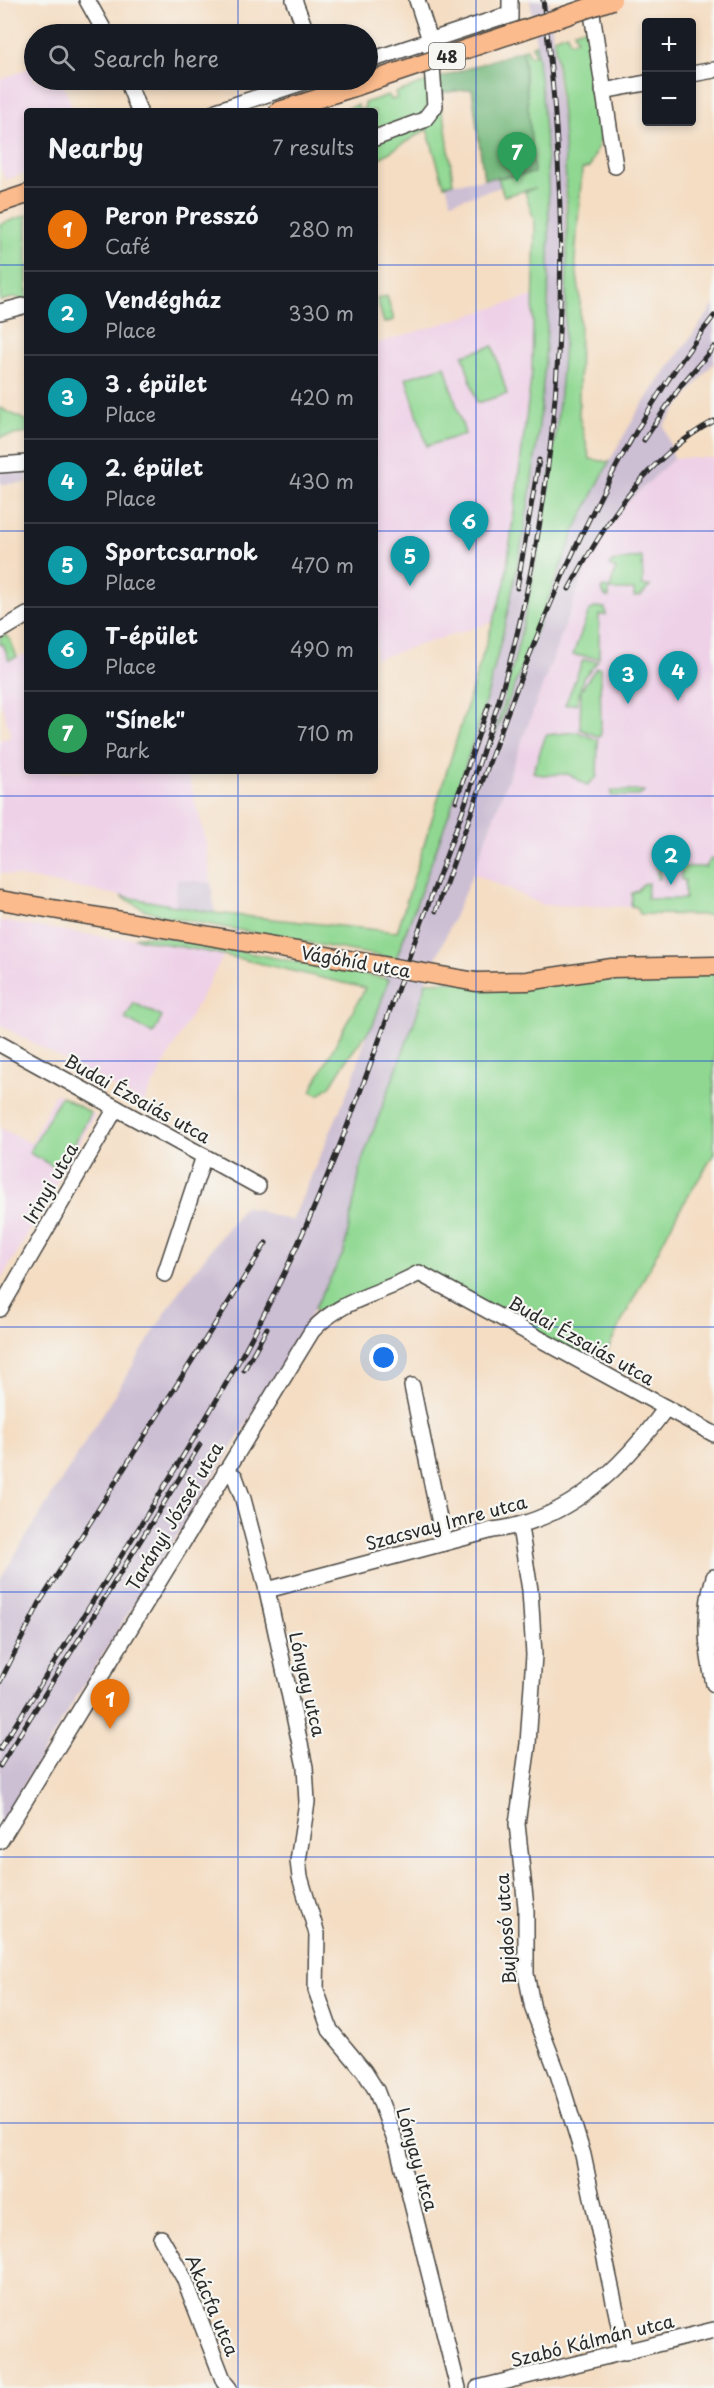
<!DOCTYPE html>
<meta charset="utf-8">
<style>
:root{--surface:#171b24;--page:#242831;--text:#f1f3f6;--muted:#9ea1a6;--line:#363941;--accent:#0b8043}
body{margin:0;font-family:"Playpen Sans",sans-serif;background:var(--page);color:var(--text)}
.controls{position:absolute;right:18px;top:18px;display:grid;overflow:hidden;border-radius:6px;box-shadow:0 3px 9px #0003}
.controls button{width:54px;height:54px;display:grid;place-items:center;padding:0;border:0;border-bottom:2px solid var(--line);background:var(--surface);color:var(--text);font:30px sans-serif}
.you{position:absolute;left:384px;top:1358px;width:21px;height:21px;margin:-15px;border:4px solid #fff;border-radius:50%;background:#1a73e8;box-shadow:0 0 0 9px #1a73e833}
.badge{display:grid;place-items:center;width:39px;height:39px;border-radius:50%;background:var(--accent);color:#fff;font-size:20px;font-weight:700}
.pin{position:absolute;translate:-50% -50px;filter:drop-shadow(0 2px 3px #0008)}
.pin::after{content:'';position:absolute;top:32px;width:21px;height:18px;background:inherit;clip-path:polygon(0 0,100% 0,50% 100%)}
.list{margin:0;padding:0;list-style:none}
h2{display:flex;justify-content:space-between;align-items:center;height:78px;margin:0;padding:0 24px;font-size:26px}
h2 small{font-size:20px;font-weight:400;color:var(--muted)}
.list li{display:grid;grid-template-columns:39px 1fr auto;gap:18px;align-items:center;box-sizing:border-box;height:84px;padding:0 24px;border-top:2px solid var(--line)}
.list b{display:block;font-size:22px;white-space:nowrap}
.list p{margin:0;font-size:20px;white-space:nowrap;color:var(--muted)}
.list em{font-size:20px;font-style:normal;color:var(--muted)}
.icon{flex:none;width:33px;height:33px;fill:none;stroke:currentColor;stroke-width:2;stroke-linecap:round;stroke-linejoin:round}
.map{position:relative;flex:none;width:714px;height:2388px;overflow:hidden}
.search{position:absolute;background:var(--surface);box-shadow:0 3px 9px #0003;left:24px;top:24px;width:354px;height:66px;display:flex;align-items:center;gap:15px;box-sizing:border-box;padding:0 21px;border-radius:33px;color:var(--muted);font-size:22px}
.panel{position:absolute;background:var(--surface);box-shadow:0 3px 9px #0003;left:24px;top:108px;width:354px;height:666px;border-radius:6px}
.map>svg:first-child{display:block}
.built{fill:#eed0e7}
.industrial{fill:#ccbed3}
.green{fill:#90d892;stroke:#5e825e;stroke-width:1.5}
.forest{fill:#74b87c;stroke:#507254;stroke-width:1.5}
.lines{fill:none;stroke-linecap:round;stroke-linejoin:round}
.minor-casing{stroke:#494642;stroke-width:18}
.major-casing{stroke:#494642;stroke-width:21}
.minor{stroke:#fff;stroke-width:15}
.major{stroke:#fbbb8c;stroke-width:18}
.rail-casing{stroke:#2b2b2b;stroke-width:5}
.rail{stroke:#f6f6f2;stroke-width:3;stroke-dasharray:9;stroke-linecap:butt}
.major-bridge-casing{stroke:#494642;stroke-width:21;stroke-linecap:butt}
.major-bridge{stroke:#fbbb8c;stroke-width:18}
.grid{fill:none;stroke:#1d4ed8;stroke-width:1.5;stroke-opacity:0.55}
.labels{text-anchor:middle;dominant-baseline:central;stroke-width:4.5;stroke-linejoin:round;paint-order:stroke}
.shield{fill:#f6f6f2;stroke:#686867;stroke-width:1.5}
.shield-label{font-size:16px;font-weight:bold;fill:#2b2b2b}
.street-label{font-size:18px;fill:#2b2b2b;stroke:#f6f6f2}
</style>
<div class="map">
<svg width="714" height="2388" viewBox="0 0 714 2388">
<rect width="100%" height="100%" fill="#f6f6f2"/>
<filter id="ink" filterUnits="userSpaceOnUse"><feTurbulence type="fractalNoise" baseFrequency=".0167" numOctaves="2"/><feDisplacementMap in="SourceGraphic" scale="12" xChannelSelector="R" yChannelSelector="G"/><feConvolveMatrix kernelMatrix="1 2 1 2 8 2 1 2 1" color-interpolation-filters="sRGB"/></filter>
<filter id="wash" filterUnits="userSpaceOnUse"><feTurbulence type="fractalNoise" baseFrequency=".008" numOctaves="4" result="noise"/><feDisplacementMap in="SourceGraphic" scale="24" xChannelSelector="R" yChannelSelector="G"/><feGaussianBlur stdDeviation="1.35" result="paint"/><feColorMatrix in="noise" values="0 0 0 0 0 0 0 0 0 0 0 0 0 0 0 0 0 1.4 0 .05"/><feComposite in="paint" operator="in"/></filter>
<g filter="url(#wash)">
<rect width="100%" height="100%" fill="#f4ddc3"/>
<g class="built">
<polygon points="34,66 34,80 62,80 73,111 27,111 27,172 5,180 0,165 0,80"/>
<polygon points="533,296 532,371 505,583 493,622 375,659 375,344"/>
<polygon points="674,458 714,458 714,915 640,914 637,907 543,905 473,873 591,555 627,503"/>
<polygon points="3,643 9,660 27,654 27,771 187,771 205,837 211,883 177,879 175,906 0,873 0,740 11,737 0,699 0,645"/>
<polygon points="0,921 111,938 135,938 224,955 143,1103 0,1025"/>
<polygon points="55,1093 95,1115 0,1282 0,1128 31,1143"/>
</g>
<g class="industrial">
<polygon points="530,0 549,0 564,145 567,296 580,296 579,415 590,459 609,462 639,409 714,305 714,362 664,425 674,458 627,503 591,555 473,873 426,982 416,1017 362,1161 344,1252 314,1309 246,1425 69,1709 0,1825 0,1579 179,1291 244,1206 292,1221 353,1079 505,583 532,371 533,296 548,296 546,153 539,66"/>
<polygon points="498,178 501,187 451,202 446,184"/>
<polygon points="27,467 27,483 0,484 0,468"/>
<polygon points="177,879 211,883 215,913 175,906"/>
</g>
<g class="green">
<path d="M 588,27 L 601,138 L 590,167 L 582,169 L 575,260 L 580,296 L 579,415 L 590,459 L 609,462 L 575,530 L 492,743 C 559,514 585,275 554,38 L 567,33 L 570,42 L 577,40 L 574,31 Z"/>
<path d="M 536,44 C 565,259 545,482 488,692 C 463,782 428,870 396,959 L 168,917 L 143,909 L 121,896 L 215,913 L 397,932 L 505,583 L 532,371 L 535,223 L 525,192 L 535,188 L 504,196 L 498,178 L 534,173 L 523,50 L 527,49 L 529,56 L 535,55 L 532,45 Z"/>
<polygon points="430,81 431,95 424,114 375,133 375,111 340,111 357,105 359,110 365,108 364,103 389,95 391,100 397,98 395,93"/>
<polygon points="440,107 445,120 453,183 444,185 427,129 375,161 375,143"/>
<polygon points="27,215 27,302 24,303 17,297 0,301 0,224"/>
<polygon points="387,296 394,320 384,323 377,299"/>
<polygon points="493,346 507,394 477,403 463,355"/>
<polygon points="445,366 465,434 427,446 406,378"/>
<polygon points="0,408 27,421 27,433 0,437"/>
<polygon points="642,557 643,586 650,586 641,596 634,597 634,590 609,590 609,597 606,597 601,590 603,587 610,588 616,569 609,566 612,562"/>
<polygon points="596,607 605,608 606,615 599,615 599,658 573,655 589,611"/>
<polygon points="5,635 10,639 17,657 9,660 3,644 0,645 0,636"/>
<polygon points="583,660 598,661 583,678 577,703 565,705"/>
<polygon points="596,668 600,668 601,734 599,737 580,729 581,690"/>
<polygon points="578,732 598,740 597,777 587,785 568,774 542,775 533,772 546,735"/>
<polygon points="611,791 645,791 639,796 611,796"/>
<polygon points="662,854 678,859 674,867 706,867 711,858 714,860 714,915 640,914 637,907 631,906 632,893 637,891 643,884 648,883 647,899 685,899 685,880 681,880 681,868 660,867 660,879 657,879 657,862"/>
<polygon points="139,936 163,937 389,979 373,1025 347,1059 331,1085 319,1095 311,1091 365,988 224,955 135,938"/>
<polygon points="714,972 714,1154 676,1216 597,1370 431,1280 404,1281 326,1315 314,1309 344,1252 362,1161 416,1017 426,982"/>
<polygon points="134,1003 162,1017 153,1034 125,1019"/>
<polygon points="61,1096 91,1113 60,1170 29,1153"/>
</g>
<polygon class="forest" points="523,50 534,173 484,179 472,89 440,93 439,78"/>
</g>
<g filter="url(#ink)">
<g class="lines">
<defs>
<g id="minor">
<polyline points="87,0 106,34"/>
<polyline points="294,0 307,34"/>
<polyline points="590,0 615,166"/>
<polyline points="368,61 501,17 510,18 510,0"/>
<polyline points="692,74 714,70"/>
<polyline points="127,80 139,111"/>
<polyline points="603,91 646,83"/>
<polyline points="216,111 310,80"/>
<polyline points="375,138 424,120 435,106 430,40 417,0"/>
<polyline points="0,312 27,305"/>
<polyline points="0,465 27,463"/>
<polyline points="0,631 27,615"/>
<polyline points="0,1044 258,1186"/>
<polyline points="165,1274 204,1156"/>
<polyline points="0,1309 116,1108"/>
<polyline points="412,1386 444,1543"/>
<polyline points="225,1471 235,1477 243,1499 267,1590 305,1767 307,1802 298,1861 300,1877 317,1934 316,1990 330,2030 364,2071 376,2090 398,2148 458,2388"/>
<polyline points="520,1527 530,1590 534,1655 528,1744 517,1824 526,1907 526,1974 533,2009 558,2074 583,2155 625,2353"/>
<path d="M 714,1577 C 703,1612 706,1649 714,1684"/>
<path d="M 267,1590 L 493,1530 C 569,1521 623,1467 666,1408"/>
<path d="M 0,1841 L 312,1331 C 341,1298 383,1294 419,1273 L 714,1434"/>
<polyline points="161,2238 184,2278 224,2382 229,2388"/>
<polyline points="478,2388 714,2330"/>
</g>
<g id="major">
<polyline points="279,111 351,88"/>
<polyline points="0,203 27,194"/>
<polyline points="0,900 338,958"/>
<polyline points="476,982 527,981 612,968 714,966"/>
</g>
</defs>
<use href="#minor" class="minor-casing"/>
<use href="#major" class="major-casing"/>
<use href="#minor" class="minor"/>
<use href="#major" class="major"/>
<defs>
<g id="rail">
<polyline points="644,440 682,384 714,347"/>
<polyline points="517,588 539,460"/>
<path d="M 569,589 C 605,523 645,458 714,421"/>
<polyline points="456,801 489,704"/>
<path d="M 436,911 C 512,702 575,494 714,316"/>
<polyline points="244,1370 267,1328"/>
<polyline points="0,1682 40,1602 266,1243"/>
<path d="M 0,1749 C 47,1675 93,1600 140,1526 C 186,1451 233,1377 272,1298 C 327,1189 368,1072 409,957 C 440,872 473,787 499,700 C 567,474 574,232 543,0"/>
<polyline points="0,1766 200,1445"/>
</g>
</defs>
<use href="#rail" class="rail-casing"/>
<use href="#rail" class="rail"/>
<defs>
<g id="major-bridge">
<polyline points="351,88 612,0"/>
<polyline points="338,958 476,982"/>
</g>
</defs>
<use href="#major-bridge" class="major-bridge-casing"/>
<use href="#major-bridge" class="major-bridge"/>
</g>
</g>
<path class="grid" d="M 238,0 L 238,34M 476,0 L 476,2388M 238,80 L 238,111M 0,265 L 27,265M 375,265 L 714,265M 0,531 L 27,531M 375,531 L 714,531M 238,771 L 238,2388M 0,796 L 714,796M 0,1061 L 714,1061M 0,1327 L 714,1327M 0,1592 L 714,1592M 0,1857 L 714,1857M 0,2123 L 714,2123"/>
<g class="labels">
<rect class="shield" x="429" y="43" width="36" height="26" rx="4.5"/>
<g class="shield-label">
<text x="447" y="56">48</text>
</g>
<g class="street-label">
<text transform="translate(356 961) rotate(10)">Vágóhíd utca</text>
<text transform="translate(138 1098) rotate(29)">Budai Ézsaiás utca</text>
<text transform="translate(50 1183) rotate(-60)">Irinyi utca</text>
<text transform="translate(582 1340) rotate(29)">Budai Ézsaiás utca</text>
<text transform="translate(174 1516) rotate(-59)">Tarányi József utca</text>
<text transform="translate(446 1522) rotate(-15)">Szacsvay Imre utca</text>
<text transform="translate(308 1684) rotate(77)">Lónyay utca</text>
<text transform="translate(505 1929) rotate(-94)">Bujdosó utca</text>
<text transform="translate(418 2159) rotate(74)">Lónyay utca</text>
<text transform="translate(213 2305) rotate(67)">Akácfa utca</text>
<text transform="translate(592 2340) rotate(-14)">Szabó Kálmán utca</text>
</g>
</g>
</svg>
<div class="controls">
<button>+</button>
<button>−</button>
</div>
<div class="you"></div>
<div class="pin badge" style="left:110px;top:1729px;background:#e8710a">1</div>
<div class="pin badge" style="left:671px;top:885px;background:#0f9aa8">2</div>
<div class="pin badge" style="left:628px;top:704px;background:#0f9aa8">3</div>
<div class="pin badge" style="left:678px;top:701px;background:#0f9aa8">4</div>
<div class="pin badge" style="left:410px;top:586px;background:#0f9aa8">5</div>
<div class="pin badge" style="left:469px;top:551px;background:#0f9aa8">6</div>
<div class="pin badge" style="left:517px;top:182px;background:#2e9e5b">7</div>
<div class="search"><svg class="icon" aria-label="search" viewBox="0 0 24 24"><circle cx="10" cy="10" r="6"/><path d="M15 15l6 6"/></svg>Search here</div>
<section class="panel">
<h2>Nearby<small>7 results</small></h2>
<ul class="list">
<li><span class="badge" style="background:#e8710a">1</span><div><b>Peron Presszó</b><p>Café</p></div><em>280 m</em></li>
<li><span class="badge" style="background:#0f9aa8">2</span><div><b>Vendégház</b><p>Place</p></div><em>330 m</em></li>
<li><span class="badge" style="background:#0f9aa8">3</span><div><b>3 . épület</b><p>Place</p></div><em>420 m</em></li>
<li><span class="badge" style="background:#0f9aa8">4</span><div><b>2. épület</b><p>Place</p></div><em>430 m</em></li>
<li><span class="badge" style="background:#0f9aa8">5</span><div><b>Sportcsarnok</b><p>Place</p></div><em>470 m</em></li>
<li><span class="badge" style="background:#0f9aa8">6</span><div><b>T-épület</b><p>Place</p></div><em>490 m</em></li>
<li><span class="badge" style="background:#2e9e5b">7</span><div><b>&quot;Sínek&quot;</b><p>Park</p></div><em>710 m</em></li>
</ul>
</section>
</div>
